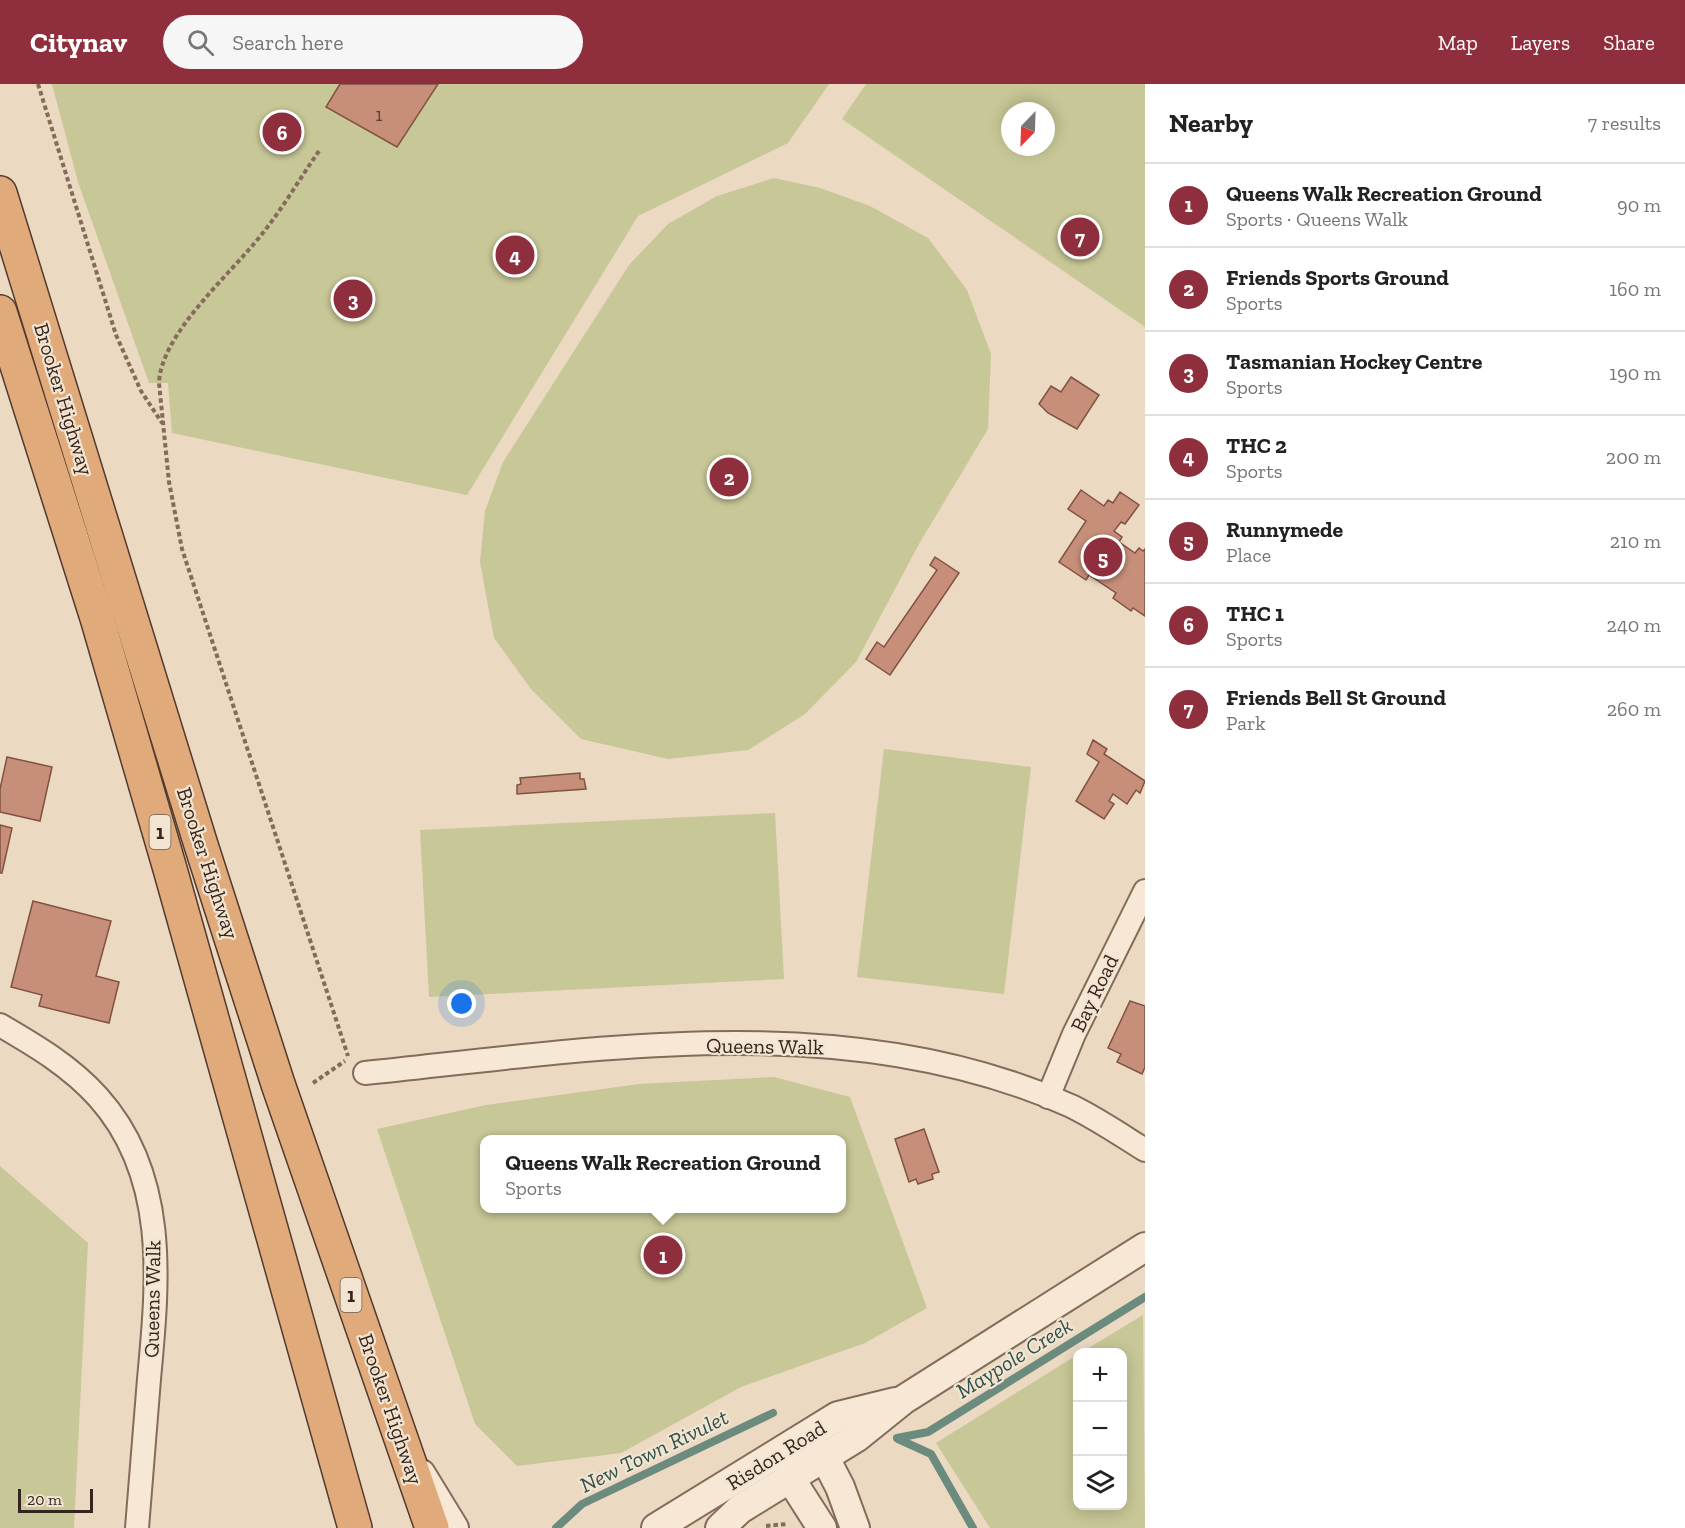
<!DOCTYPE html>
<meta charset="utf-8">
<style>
:root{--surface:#fff;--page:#f6f6f6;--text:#222;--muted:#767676;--line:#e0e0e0;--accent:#8f2e3c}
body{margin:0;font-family:"Zilla Slab",serif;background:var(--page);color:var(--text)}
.controls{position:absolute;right:18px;bottom:18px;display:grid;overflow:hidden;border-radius:12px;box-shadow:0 3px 15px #0003}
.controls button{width:54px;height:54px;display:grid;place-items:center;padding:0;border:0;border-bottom:2px solid var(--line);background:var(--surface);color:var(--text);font:30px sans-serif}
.compass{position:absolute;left:1001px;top:18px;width:54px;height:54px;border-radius:50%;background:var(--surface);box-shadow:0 3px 15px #0003;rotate:203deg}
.scale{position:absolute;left:18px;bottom:15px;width:75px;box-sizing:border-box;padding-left:6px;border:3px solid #34261e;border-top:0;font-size:16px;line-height:21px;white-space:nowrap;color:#34261e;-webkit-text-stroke:4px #f3e4d1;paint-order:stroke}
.you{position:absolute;left:462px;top:920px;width:21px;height:21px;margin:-15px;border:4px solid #fff;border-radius:50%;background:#1a73e8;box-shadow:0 0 0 9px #1a73e833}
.badge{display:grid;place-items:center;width:39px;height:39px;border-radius:50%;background:var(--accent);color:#fff;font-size:20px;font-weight:700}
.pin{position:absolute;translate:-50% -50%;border:3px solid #fff;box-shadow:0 2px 6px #0006}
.popup{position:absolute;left:480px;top:1051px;width:366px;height:78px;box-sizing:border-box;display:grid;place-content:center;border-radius:12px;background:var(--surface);filter:drop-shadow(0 2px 4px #0005);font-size:20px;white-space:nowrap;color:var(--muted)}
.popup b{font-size:22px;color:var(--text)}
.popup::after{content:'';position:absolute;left:50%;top:100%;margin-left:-12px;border:12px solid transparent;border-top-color:var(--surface)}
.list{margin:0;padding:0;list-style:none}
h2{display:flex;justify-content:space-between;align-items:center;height:78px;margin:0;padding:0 24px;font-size:26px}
h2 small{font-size:20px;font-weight:400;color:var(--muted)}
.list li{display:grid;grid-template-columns:39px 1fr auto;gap:18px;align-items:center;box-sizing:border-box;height:84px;padding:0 24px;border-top:2px solid var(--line)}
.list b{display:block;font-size:22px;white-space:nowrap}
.list p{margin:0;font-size:20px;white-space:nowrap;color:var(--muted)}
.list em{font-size:20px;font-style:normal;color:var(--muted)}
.icon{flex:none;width:33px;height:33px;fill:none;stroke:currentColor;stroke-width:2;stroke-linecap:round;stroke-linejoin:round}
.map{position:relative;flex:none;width:1145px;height:1444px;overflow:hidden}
header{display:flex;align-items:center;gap:36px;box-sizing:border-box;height:84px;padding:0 30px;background:var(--accent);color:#fff}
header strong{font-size:28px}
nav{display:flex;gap:33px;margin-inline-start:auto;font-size:21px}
.search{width:420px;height:54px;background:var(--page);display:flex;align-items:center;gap:15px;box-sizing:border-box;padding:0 21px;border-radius:33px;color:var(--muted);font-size:22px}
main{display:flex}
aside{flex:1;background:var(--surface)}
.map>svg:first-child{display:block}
.green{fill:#c8c797;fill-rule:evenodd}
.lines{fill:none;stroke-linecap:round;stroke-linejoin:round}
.stream{stroke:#6c8b7f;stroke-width:8}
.building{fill:#c78f7a;stroke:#815242;stroke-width:1.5}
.minor-casing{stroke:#846b5a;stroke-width:26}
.tertiary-casing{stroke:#846b5a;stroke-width:32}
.trunk-casing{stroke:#523a2f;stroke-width:36}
.path{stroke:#846b5a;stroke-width:4;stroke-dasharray:4.5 3;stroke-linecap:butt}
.minor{stroke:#f6e8d5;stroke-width:22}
.tertiary{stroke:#f6e8d5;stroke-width:28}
.trunk{stroke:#e1aa7a;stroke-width:33}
.labels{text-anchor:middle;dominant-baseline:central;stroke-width:4.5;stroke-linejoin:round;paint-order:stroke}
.number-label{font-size:18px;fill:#594035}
.shield{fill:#f3e4d1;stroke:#6d5f54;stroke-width:1.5}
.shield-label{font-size:20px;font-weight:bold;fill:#34261e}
.street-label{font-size:21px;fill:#34261e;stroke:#f3e4d1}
.water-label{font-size:22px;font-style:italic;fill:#2e534c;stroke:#f3e4d1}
</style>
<header>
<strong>Citynav</strong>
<div class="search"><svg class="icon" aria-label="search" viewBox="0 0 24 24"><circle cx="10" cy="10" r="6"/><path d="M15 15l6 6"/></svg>Search here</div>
<nav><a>Map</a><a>Layers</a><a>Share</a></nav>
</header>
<main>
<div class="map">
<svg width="1145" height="1444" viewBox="0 0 1145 1444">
<rect width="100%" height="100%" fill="#ebd9c2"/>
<g class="green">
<polygon points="52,0 829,0 788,59 638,132 467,411 172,349 168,299 149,299 78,98"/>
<path d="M 866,0 L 1145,0 L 1145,243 L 842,35 ZM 1010,27 L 1046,27 L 1046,63 L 1010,63 Z"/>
<polygon points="774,94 820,104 870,122 928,154 967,206 991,270 988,345 919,460 856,578 805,630 748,666 668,675 581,655 531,605 494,554 480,478 485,427 503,378 629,181 668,140 717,112"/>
<polygon points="884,665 1031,683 1004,910 857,893"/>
<polygon points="775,729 784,895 429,913 420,746"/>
<path d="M 774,993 L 850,1013 L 927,1224 L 865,1259 L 741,1303 L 621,1369 L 517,1382 L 475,1340 L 377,1045 L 486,1021 L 639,1000 ZM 484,1056 L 842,1056 L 842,1124 L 484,1124 Z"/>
<polygon points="0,1082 88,1159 74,1444 0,1444"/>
<polygon points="1143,1231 1145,1444 990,1444 936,1359 1077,1271 1078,1422 1122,1422 1122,1268 1082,1268"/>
</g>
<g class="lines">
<g class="stream">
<polyline points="897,1354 928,1348 1145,1213"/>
<polyline points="898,1355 931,1370 973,1444"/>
<polyline points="556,1444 582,1420 773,1329"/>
</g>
</g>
<g class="building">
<polygon points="340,0 438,0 397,63 326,23"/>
<polygon points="1071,293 1099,311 1077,345 1048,329 1039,320 1051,302 1061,308"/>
<polygon points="1081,406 1104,422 1108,416 1113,419 1120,408 1139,421 1125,440 1121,438 1114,447 1122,453 1119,458 1135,469 1139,464 1143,467 1145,465 1145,532 1133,524 1131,527 1113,514 1116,509 1089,491 1086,496 1059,478 1086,437 1068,425"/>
<polygon points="935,473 959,489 890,591 866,575 877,558 884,563 937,486 930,481"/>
<polygon points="1093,656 1107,665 1104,670 1145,697 1140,709 1136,706 1127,720 1113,710 1109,717 1114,720 1104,735 1076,717 1099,678 1087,670"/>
<polygon points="7,673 52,683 40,737 0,728 0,705"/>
<polygon points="580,689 580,695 584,695 586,705 517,710 517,701 521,700 520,694"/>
<polygon points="0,741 12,744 2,789 0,789"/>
<polygon points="33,817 111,837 96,892 119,898 109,939 39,922 42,911 11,903"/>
<polygon points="1130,917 1145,922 1145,983 1142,990 1117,978 1121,970 1108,964"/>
<polygon points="924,1045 939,1088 932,1090 933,1095 918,1100 916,1095 909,1098 895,1055"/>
</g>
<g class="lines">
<defs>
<g id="minor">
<path d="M 0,941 C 36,962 70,982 98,1013 C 169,1092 158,1198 149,1295 C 145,1344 141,1394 137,1444"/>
<path d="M 365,989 C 598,965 849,922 1071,1022 C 1096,1034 1121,1051 1145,1066"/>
<polyline points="1048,1013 1074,950 1145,807"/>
</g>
<g id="tertiary">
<polyline points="808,1367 825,1374 840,1403 855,1444"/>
<polyline points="791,1375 790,1394 822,1444"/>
<polyline points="421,1390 454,1444"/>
<polyline points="656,1444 838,1332 895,1318"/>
<polyline points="720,1444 740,1425 857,1353 903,1316 1145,1163"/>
</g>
<g id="trunk">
<polyline points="0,109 201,761 278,1000 432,1444"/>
<polyline points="0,228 97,534 170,785 355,1444"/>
</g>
</defs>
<use href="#minor" class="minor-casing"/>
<use href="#tertiary" class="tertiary-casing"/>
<use href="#trunk" class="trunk-casing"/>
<g class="path">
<polyline points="38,0 116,251 141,307 162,339"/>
<path d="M 319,67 C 300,94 283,124 262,150 C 231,190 161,249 159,299 L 169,398 L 182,465 L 348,972"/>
<polyline points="313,999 345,977"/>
<polyline points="766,1442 787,1440"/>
</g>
<use href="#minor" class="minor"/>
<use href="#tertiary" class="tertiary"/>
<use href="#trunk" class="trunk"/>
</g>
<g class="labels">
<g class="number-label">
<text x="379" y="31">1</text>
</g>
<g class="shield">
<rect x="149.5" y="731" width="21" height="34" rx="4.5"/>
<rect x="340.5" y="1194" width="21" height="34" rx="4.5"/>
</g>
<g class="shield-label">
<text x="160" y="748">1</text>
<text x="351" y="1211">1</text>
</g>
<g class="street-label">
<text transform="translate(64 315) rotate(73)">Brooker Highway</text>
<text transform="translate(208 779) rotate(72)">Brooker Highway</text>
<text transform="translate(1094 909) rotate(-64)">Bay Road</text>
<text transform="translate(765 962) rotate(1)">Queens Walk</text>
<text transform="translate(152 1215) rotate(-89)">Queens Walk</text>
<text transform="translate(391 1325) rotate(71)">Brooker Highway</text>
<text transform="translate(776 1371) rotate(-32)">Risdon Road</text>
</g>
<g class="water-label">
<text transform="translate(1014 1274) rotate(-32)">Maypole Creek</text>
<text transform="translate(654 1367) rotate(-26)">New Town Rivulet</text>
</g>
</g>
</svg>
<div class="controls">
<button>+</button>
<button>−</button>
<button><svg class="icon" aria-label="layers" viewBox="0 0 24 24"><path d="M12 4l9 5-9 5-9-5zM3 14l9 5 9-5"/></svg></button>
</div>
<svg class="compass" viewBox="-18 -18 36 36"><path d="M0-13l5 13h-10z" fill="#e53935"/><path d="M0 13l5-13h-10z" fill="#767676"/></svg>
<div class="scale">20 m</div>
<div class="you"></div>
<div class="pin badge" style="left:663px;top:1171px">1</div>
<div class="popup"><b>Queens Walk Recreation Ground</b>Sports</div>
<div class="pin badge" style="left:729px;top:393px">2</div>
<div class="pin badge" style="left:353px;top:215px">3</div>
<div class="pin badge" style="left:515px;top:171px">4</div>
<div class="pin badge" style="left:1103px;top:473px">5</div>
<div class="pin badge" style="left:282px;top:48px">6</div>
<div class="pin badge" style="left:1080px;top:153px">7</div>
</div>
<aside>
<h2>Nearby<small>7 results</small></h2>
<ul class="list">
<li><span class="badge">1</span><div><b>Queens Walk Recreation Ground</b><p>Sports · Queens Walk</p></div><em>90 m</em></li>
<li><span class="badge">2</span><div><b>Friends Sports Ground</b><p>Sports</p></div><em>160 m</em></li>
<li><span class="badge">3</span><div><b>Tasmanian Hockey Centre</b><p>Sports</p></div><em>190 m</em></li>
<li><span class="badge">4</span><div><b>THC 2</b><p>Sports</p></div><em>200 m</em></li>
<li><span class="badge">5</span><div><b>Runnymede</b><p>Place</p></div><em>210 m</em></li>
<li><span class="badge">6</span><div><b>THC 1</b><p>Sports</p></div><em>240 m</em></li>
<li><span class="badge">7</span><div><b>Friends Bell St Ground</b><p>Park</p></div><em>260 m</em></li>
</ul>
</aside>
</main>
